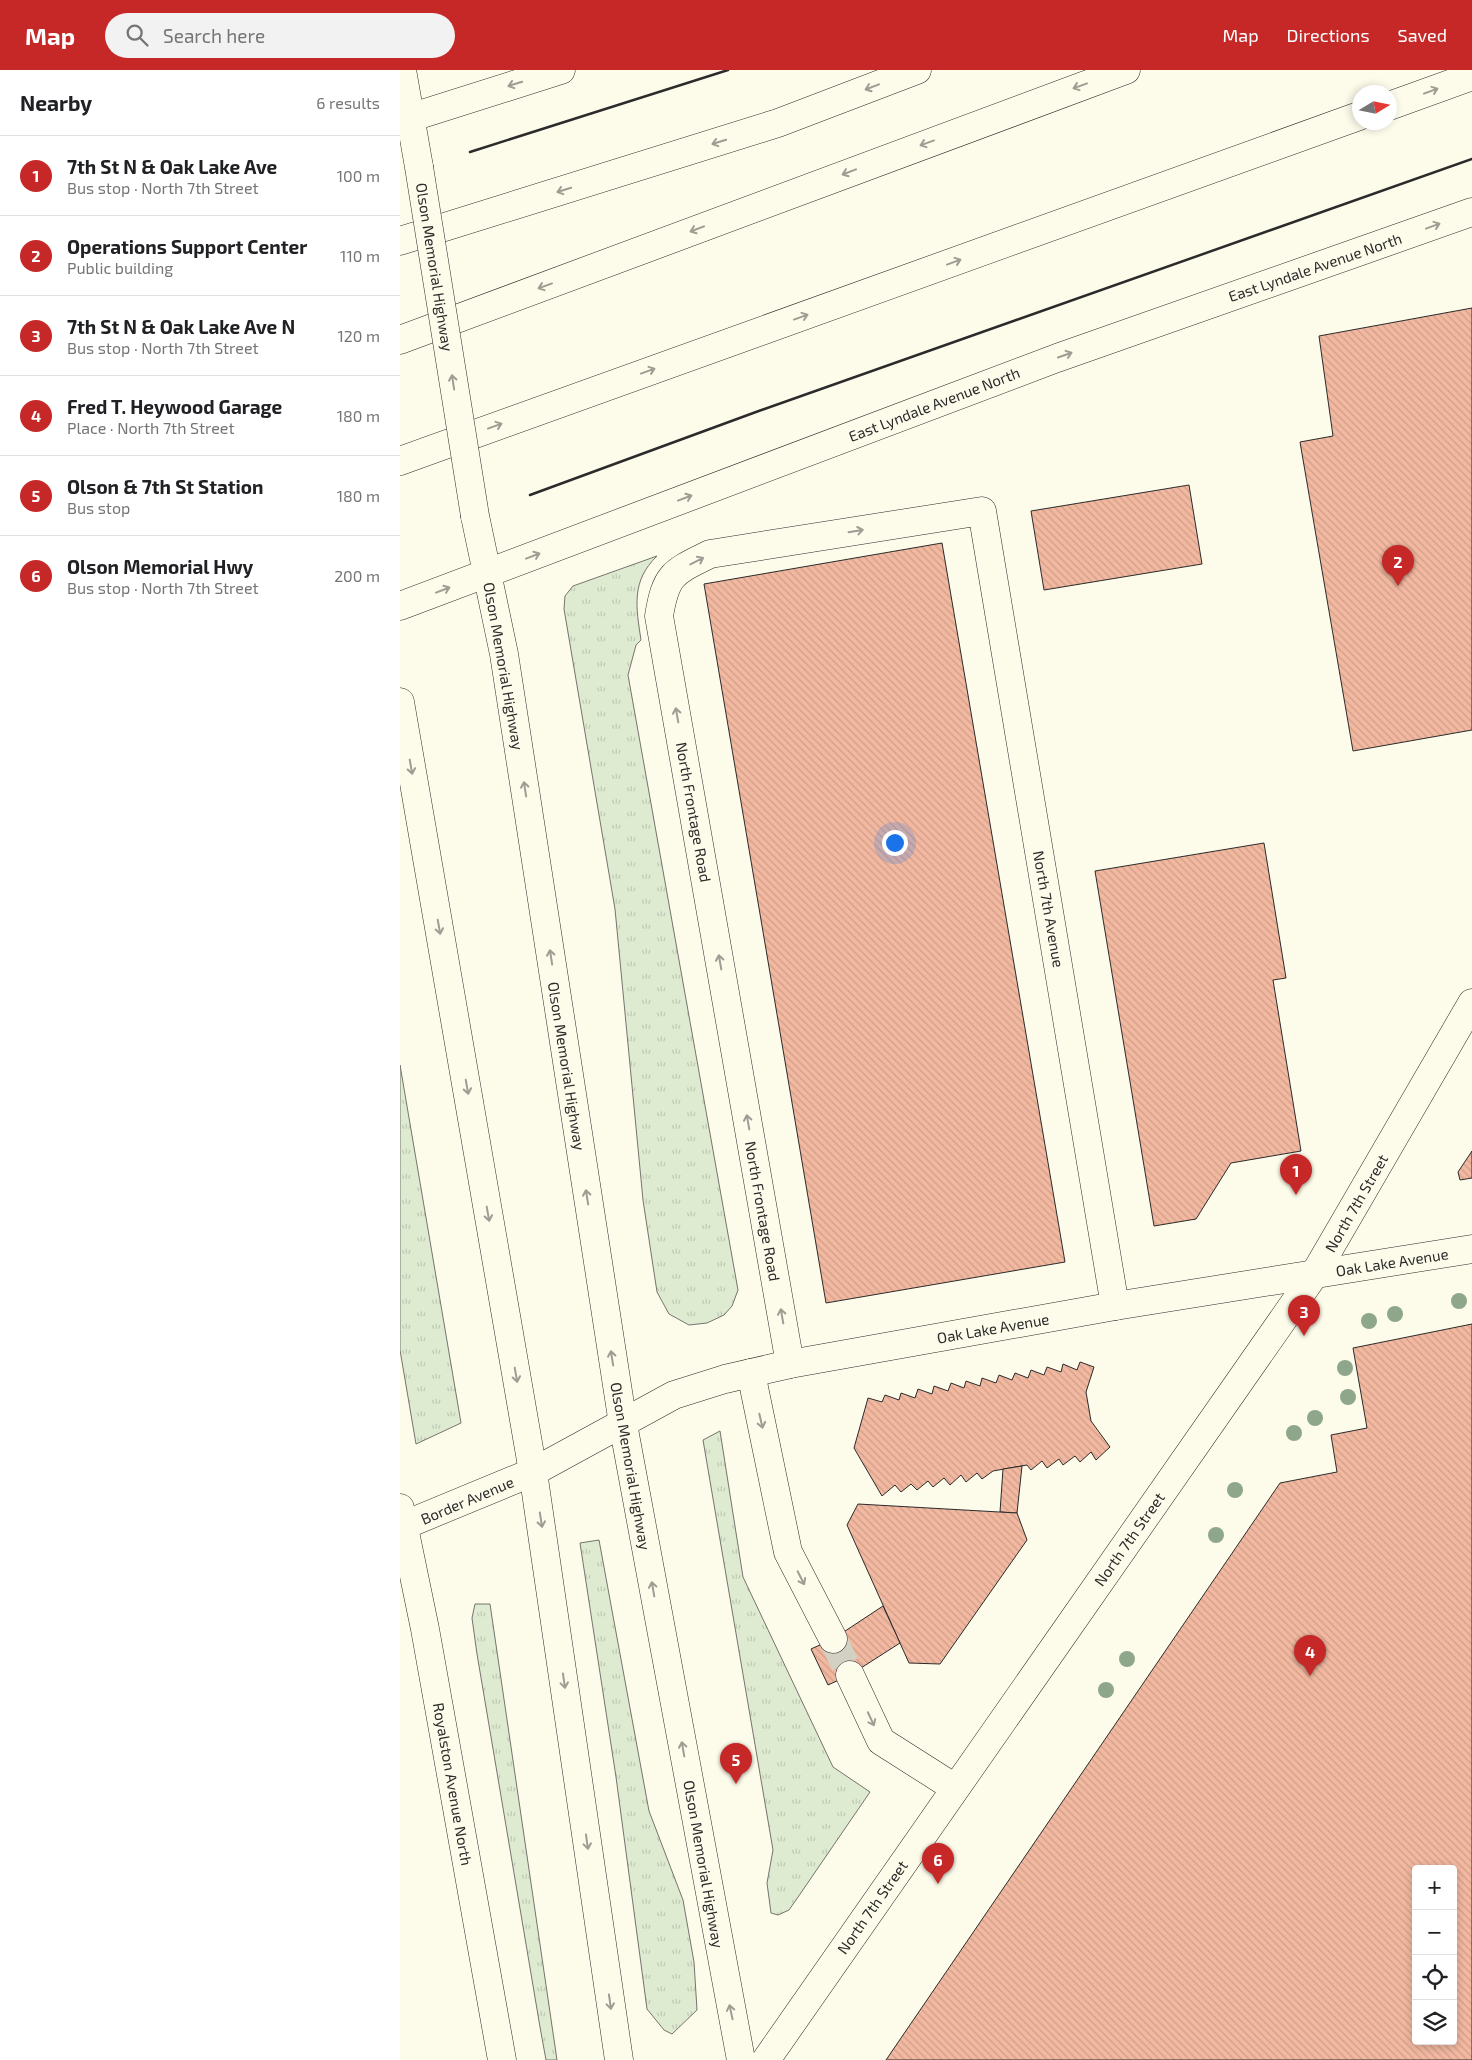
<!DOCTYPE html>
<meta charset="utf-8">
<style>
:root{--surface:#fff;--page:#f2f2f2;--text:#202124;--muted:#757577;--line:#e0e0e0;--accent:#c62828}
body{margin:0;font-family:"Exo 2",sans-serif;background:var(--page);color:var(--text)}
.controls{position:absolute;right:15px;bottom:15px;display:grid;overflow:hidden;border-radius:5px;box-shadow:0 2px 8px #0003}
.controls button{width:45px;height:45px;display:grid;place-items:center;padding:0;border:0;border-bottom:1px solid var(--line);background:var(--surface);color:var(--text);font:25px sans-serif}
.compass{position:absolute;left:952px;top:15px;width:45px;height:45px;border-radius:50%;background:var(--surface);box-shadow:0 2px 8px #0003;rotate:80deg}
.you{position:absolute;left:494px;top:772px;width:18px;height:18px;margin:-12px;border:4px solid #fff;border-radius:50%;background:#1a73e8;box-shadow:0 0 0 8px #1a73e833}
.badge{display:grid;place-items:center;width:32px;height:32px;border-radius:50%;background:var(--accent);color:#fff;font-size:16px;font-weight:700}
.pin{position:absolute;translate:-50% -41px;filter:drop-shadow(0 1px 2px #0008)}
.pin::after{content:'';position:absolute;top:26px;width:18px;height:15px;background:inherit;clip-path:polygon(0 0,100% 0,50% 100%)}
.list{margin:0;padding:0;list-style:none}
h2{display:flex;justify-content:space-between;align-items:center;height:65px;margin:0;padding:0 20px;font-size:21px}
h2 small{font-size:16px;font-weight:400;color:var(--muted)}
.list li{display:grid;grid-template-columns:32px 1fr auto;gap:15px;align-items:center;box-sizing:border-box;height:80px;padding:0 20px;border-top:1px solid var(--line)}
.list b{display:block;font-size:19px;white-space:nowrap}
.list p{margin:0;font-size:16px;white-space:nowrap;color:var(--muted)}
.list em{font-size:16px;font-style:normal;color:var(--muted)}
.icon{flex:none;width:28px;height:28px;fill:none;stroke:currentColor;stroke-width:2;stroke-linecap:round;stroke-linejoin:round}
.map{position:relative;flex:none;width:1072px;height:1990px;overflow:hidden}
header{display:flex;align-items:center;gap:30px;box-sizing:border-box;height:70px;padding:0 25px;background:var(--accent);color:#fff}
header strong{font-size:24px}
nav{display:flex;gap:28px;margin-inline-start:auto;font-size:18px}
.search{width:350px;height:45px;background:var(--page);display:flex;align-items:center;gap:12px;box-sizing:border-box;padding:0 18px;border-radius:28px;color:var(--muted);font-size:19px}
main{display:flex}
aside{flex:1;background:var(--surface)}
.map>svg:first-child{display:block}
.grass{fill:url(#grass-tufts);stroke:#74746e}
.building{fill:url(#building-back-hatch);stroke:#2b2b2b;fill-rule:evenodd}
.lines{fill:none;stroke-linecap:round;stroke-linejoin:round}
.minor-tunnel{stroke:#d3d1c4;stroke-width:28;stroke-dasharray:28 14;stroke-linecap:butt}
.minor-casing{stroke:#2b2b2b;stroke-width:29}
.major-casing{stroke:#2b2b2b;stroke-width:29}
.highway-casing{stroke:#2b2b2b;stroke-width:29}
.minor{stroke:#fdfbea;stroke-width:28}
.major{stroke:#fdfbea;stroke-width:28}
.highway{stroke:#fdfbea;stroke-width:28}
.major-bridge-casing{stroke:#2b2b2b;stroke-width:29;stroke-linecap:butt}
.major-bridge{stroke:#fdfbea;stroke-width:28}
.wall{stroke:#2b2b2b;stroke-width:2.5}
.tree{fill:#8ea78a}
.oneway{stroke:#9e9d94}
.labels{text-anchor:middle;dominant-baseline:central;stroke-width:4;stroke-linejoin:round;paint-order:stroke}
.street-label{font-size:15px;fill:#2b2b2b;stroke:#fdfbea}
</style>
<header>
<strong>Map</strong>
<div class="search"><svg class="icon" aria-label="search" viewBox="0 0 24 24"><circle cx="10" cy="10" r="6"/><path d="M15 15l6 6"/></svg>Search here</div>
<nav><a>Map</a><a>Directions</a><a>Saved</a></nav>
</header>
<main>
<aside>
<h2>Nearby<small>6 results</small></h2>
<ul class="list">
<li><span class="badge">1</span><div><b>7th St N &amp; Oak Lake Ave</b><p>Bus stop · North 7th Street</p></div><em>100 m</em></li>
<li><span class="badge">2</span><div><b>Operations Support Center</b><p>Public building</p></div><em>110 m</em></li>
<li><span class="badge">3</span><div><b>7th St N &amp; Oak Lake Ave N</b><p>Bus stop · North 7th Street</p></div><em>120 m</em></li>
<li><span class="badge">4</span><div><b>Fred T. Heywood Garage</b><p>Place · North 7th Street</p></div><em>180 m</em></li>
<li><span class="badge">5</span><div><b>Olson &amp; 7th St Station</b><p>Bus stop</p></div><em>180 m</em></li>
<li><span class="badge">6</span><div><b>Olson Memorial Hwy</b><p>Bus stop · North 7th Street</p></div><em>200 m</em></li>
</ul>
</aside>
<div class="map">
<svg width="1072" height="1990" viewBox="0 0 1072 1990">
<defs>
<pattern id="grass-tufts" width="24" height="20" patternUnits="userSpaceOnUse" patternTransform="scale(1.25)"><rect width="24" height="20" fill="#deebd1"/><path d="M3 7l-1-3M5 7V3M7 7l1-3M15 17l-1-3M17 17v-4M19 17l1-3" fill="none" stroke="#bfcab4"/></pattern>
<pattern id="building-back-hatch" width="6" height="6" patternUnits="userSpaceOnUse" patternTransform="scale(1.25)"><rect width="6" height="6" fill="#f2b8a0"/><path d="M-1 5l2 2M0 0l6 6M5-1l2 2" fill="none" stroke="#d09e8a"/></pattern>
</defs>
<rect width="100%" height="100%" fill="#fdfbea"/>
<g class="grass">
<path d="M 257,486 C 231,511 236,537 241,570 L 236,575 L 228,605 L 338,1220 L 332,1236 L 324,1245 L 307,1253 L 289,1255 L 269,1244 L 257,1222 L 243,1130 L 215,839 L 164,539 L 165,526 L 173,516 Z"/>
<polygon points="0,995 61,1353 16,1374 0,1280"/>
<polygon points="320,1361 343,1507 433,1697 470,1722 396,1830 389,1840 378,1845 371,1843 367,1813 373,1780 303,1370"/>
<polygon points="199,1470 249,1741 283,1830 294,1892 297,1940 272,1964 264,1960 247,1939 216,1707 180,1473"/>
<polygon points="75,1534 90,1534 157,1990 146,1990 140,1957 77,1584 72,1548"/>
</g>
<g class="building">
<polygon points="1072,238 1072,660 953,681 900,372 933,366 919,266"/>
<polygon points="789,415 802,494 644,520 631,441"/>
<polygon points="542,473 665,1192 426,1233 304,514"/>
<polygon points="864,773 886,908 873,910 901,1081 831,1093 796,1149 754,1156 695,801"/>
<polygon points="1072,1081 1072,1108 1060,1110 1058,1102"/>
<path d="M 1072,1254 L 1072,1990 L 486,1990 L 880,1413 L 937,1402 L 931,1365 L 967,1358 L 953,1278 ZM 1016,1799 L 1053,1799 L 1053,1971 L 1016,1971 Z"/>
<polygon points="680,1292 694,1297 686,1322 691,1351 710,1377 696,1390 691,1382 680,1392 675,1386 663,1395 659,1389 647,1398 642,1391 631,1400 627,1395 593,1401 582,1409 577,1403 566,1412 561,1405 550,1415 544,1408 533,1417 528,1411 517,1420 511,1414 501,1422 495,1415 482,1426 454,1378 468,1328 482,1332 485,1325 499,1330 501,1323 515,1328 518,1319 532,1324 534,1316 548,1321 551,1313 564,1318 566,1311 580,1316 582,1308 596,1313 599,1305 612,1310 615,1303 628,1308 631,1300 644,1305 647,1297 661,1302 663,1294 677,1300"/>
<polygon points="622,1396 617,1443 600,1442 603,1399"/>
<polygon points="458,1434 617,1443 627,1470 540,1594 509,1593 447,1455"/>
<polygon points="483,1536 500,1573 450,1605 428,1615 411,1579 433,1569"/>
</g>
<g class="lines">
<polyline class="minor-tunnel" points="433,1569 450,1605"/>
<defs>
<g id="minor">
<path d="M 390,1294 L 259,546 C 266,503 274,502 310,484 L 582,441 L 715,1236"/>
<polyline points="351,1303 388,1482 433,1569"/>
<polyline points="0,1438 25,1559 102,1990"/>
<polyline points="0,1457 133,1402 274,1325 325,1309 390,1294 715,1236 1072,1179"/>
<polyline points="450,1605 481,1671 555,1718"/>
</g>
<g id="major">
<polyline points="2,0 19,97"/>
<polyline points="0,51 161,0"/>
<polyline points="75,446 104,584 223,1354 341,1990"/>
<polyline points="0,536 657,288 1072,142"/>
<polyline points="0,632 133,1402 219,1990"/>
<polyline points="366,1990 914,1205 1072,933"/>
</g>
<g id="highway">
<polyline points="989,36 1072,6"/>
<polyline points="0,171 378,53 517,0"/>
<polyline points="0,270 726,0"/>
<polyline points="0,391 959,46"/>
</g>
</defs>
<use href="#minor" class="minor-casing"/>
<use href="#major" class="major-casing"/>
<use href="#highway" class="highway-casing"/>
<use href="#minor" class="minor"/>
<use href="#major" class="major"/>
<use href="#highway" class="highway"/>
<defs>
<polyline id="major-bridge" points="19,97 75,446"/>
</defs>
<use href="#major-bridge" class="major-bridge-casing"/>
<use href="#major-bridge" class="major-bridge"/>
<g class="wall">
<polyline points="70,82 328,0"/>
<polyline points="130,425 356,342 1072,89"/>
</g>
</g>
<g class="tree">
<circle cx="1059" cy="1231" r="8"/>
<circle cx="995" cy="1244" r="8"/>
<circle cx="969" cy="1251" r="8"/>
<circle cx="945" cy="1298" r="8"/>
<circle cx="948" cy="1327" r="8"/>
<circle cx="915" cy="1348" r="8"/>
<circle cx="894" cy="1363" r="8"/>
<circle cx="835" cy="1420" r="8"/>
<circle cx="816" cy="1465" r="8"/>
<circle cx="727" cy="1589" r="8"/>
<circle cx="706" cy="1620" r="8"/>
</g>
<defs><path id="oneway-shaft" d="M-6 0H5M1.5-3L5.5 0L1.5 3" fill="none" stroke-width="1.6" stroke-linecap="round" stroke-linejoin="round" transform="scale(1.25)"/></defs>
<g class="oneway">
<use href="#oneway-shaft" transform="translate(115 14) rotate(163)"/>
<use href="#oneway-shaft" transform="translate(680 16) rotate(160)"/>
<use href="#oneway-shaft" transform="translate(472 17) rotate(159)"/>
<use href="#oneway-shaft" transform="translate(1031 21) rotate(-20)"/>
<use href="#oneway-shaft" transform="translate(319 72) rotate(163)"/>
<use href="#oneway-shaft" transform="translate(527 73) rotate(160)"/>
<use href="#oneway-shaft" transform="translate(449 102) rotate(159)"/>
<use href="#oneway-shaft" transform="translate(164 120) rotate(163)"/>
<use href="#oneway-shaft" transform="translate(1033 156) rotate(-20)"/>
<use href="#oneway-shaft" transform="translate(297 159) rotate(159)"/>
<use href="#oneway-shaft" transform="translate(554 192) rotate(-20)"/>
<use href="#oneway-shaft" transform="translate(145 216) rotate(160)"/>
<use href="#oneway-shaft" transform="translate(401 247) rotate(-20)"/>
<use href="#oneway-shaft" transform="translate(665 285) rotate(-19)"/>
<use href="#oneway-shaft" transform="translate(248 301) rotate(-20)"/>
<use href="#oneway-shaft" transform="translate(53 312) rotate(-99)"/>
<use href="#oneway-shaft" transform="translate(95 356) rotate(-20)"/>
<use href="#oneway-shaft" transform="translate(285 428) rotate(-21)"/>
<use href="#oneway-shaft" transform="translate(456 461) rotate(-9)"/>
<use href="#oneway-shaft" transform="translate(133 486) rotate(-21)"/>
<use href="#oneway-shaft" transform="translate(297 491) rotate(-27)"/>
<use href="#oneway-shaft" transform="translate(43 520) rotate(-21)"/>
<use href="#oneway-shaft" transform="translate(277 645) rotate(-100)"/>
<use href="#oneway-shaft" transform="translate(11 697) rotate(80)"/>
<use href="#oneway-shaft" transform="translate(125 719) rotate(-99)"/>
<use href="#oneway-shaft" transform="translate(39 857) rotate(80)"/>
<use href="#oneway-shaft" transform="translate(151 887) rotate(-99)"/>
<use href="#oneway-shaft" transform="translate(320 892) rotate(-100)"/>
<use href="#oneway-shaft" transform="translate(67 1017) rotate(80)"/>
<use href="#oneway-shaft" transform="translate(348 1052) rotate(-100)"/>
<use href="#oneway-shaft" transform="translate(187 1127) rotate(-99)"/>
<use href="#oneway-shaft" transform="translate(88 1144) rotate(80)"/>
<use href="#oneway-shaft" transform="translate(382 1246) rotate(-100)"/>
<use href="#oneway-shaft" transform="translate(212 1288) rotate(-99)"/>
<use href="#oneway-shaft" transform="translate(116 1305) rotate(80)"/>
<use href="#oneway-shaft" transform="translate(361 1351) rotate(77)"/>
<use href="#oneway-shaft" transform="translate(141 1450) rotate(81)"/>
<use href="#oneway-shaft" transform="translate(401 1508) rotate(63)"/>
<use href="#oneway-shaft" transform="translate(253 1519) rotate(-100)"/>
<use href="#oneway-shaft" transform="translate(164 1611) rotate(82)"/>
<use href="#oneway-shaft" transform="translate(471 1649) rotate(65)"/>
<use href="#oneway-shaft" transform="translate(283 1679) rotate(-100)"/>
<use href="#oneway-shaft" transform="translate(187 1772) rotate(82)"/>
<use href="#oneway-shaft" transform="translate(210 1932) rotate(82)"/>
<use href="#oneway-shaft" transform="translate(331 1942) rotate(-102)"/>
</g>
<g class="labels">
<g class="street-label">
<text transform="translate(35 197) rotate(81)">Olson Memorial Highway</text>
<text transform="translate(915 197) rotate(-19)">East Lyndale Avenue North</text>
<text transform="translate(534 334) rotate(-21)">East Lyndale Avenue North</text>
<text transform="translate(104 596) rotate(80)">Olson Memorial Highway</text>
<text transform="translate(294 742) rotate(80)">North Frontage Road</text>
<text transform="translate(649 839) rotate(80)">North 7th Avenue</text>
<text transform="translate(167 996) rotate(81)">Olson Memorial Highway</text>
<text transform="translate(956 1133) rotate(-60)">North 7th Street</text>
<text transform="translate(363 1141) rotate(80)">North Frontage Road</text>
<text transform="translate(992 1192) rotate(-9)">Oak Lake Avenue</text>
<text transform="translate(593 1258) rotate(-10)">Oak Lake Avenue</text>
<text transform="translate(231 1396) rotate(80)">Olson Memorial Highway</text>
<text transform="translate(67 1430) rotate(-23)">Border Avenue</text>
<text transform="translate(729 1469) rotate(-55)">North 7th Street</text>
<text transform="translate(53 1714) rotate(80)">Royalston Avenue North</text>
<text transform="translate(304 1794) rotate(80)">Olson Memorial Highway</text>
<text transform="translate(472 1837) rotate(-55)">North 7th Street</text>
</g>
</g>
</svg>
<div class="controls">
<button>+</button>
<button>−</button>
<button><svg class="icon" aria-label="locate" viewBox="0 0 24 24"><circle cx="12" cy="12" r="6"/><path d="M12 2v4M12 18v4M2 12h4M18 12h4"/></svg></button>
<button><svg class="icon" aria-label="layers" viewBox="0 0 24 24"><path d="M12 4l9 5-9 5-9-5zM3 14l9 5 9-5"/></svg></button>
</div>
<svg class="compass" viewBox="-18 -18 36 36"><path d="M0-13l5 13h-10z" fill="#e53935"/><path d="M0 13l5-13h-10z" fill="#757577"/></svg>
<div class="you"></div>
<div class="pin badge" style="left:896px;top:1125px">1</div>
<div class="pin badge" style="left:998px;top:516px">2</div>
<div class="pin badge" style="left:904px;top:1266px">3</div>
<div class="pin badge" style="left:910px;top:1606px">4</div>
<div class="pin badge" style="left:336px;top:1714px">5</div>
<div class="pin badge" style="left:538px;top:1814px">6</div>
</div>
</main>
